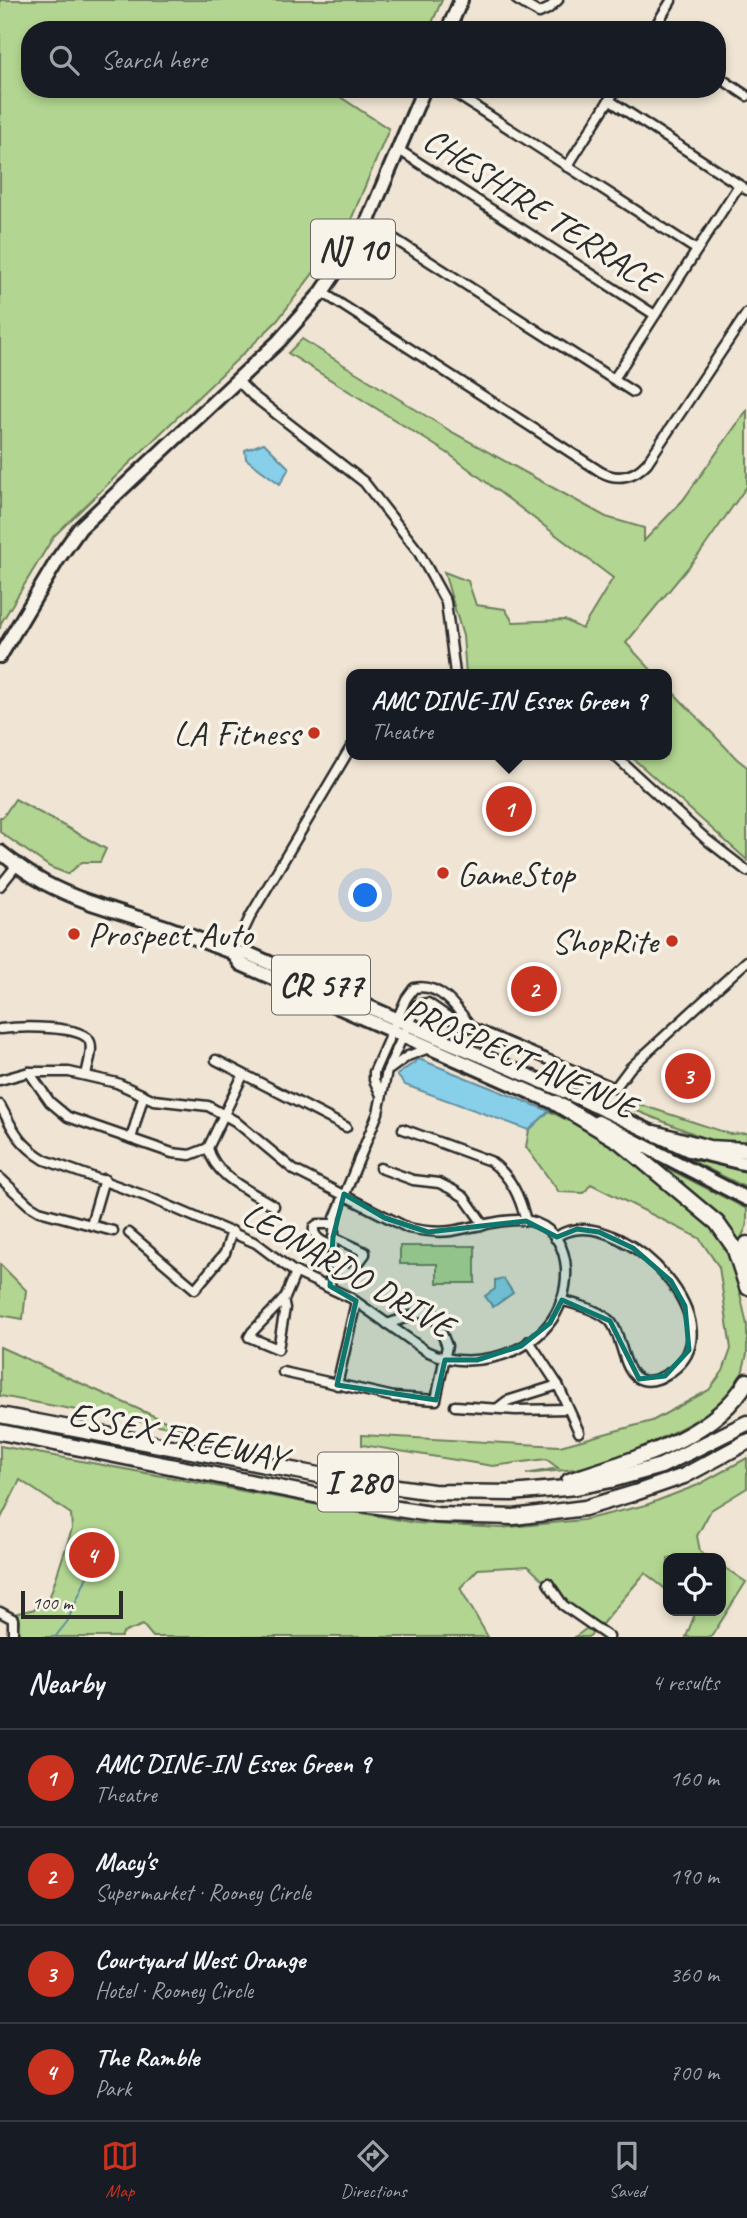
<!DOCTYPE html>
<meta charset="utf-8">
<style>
:root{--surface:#171b24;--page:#242831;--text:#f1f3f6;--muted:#9ea1a6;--line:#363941;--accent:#c8321e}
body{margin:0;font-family:Caveat,sans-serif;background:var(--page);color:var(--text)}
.controls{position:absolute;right:21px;bottom:21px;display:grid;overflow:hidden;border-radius:14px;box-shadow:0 4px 10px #0003}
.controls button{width:63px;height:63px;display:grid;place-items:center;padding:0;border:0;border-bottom:2px solid var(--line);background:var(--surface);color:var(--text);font:35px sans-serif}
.scale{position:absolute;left:21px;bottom:18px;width:102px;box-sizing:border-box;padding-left:7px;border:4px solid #2b2b2b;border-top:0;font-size:19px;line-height:24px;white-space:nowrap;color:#2b2b2b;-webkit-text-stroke:5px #f7f3e8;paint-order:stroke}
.you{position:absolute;left:366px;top:896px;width:24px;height:24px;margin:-18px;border:5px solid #fff;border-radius:50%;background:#1a73e8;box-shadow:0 0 0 10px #1a73e833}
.badge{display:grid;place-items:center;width:46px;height:46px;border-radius:50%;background:var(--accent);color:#fff;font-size:23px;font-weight:700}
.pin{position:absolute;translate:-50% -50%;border:4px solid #fff;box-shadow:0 2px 7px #0006}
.popup{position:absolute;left:346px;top:669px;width:326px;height:91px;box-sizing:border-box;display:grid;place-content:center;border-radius:14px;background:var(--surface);filter:drop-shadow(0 2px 5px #0005);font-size:23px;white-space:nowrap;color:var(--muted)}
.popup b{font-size:26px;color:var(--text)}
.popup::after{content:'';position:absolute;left:50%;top:100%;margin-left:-14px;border:14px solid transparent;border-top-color:var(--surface)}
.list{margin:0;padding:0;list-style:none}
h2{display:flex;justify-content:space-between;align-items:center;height:91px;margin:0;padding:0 28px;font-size:30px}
h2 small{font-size:23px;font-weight:400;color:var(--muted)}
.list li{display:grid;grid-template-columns:46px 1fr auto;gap:21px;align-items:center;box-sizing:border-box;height:98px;padding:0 28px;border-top:2px solid var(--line)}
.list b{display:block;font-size:26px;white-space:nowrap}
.list p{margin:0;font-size:23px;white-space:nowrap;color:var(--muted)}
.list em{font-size:23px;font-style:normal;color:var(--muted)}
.icon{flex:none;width:38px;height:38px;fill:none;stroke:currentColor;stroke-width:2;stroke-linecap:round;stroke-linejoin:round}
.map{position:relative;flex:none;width:747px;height:1637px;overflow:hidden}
.search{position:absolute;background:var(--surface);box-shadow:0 4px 10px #0003;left:21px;right:21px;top:21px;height:77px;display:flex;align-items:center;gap:18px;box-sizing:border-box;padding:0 24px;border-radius:28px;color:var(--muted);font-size:26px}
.sheet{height:483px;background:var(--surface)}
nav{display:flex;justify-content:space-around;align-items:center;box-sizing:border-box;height:98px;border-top:2px solid var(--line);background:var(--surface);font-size:19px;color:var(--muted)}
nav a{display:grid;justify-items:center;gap:4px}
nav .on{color:var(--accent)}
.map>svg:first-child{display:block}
.green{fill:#b2d691;stroke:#6e805e;stroke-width:2}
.water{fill:#88cfe9;stroke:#638d9d;stroke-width:2}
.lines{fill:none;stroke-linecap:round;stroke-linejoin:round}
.stream{stroke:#638d9d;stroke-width:2}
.street-casing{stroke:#2b2b2b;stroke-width:13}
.primary-casing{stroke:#2b2b2b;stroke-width:18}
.highway-casing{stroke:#2b2b2b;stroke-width:19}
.street{stroke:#f7f3e8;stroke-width:8}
.primary{stroke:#f7f3e8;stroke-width:12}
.highway{stroke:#f7f3e8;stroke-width:14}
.marked{fill:#0f766e;fill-opacity:0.2;stroke:#0f766e;stroke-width:5;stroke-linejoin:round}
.poi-dot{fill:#c8321e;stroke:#f7f3e8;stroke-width:2.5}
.labels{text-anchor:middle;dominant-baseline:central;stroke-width:7;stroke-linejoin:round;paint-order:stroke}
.shield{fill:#f7f3e8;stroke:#686764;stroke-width:2}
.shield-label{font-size:33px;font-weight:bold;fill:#2b2b2b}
.street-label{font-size:35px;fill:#2b2b2b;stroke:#f7f3e8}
.poi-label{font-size:35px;fill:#2b2b2b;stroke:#f7f3e8;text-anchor:end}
</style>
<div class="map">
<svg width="747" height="1637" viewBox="0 0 747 1637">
<rect width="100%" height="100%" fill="#f0e5d4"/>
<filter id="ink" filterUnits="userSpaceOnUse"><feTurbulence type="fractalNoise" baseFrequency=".0143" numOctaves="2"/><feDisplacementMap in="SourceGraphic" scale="14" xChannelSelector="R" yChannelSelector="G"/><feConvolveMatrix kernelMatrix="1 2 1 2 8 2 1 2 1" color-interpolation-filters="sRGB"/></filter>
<g filter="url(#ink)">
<g class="green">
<polygon points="0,0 442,0 429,30 30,30 30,89 328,89 389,129 348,227 277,321 54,536 1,623 0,629"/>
<polygon points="302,339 452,432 606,517 644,528 644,541 683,500 747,410 747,486 700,553 626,643 655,674 466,674 463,636 444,572 468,581 476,605 505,609 513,622 565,620 582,629 613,578 449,454 288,353"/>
<polygon points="667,686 737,759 747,767 747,860 629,755 666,755"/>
<polygon points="15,799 106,849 100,862 82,862 68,874 50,867 0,832 0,817 3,817"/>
<polygon points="620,1098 730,1134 747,1133 747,1143 724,1144 712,1141 617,1103"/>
<polygon points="549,1111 612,1142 712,1228 731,1252 747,1325 747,1354 742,1374 725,1404 712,1412 619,1460 575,1469 526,1474 558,1468 546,1459 493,1466 362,1445 362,1435 560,1446 652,1421 709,1390 723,1371 731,1349 719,1267 699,1238 591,1184 584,1193 559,1192 526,1147 529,1130"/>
<polygon points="711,1160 747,1170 747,1188 692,1161"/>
<polygon points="665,1167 747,1209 747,1225 739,1243 715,1214"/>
<polygon points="400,1246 475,1246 475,1283 437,1283 437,1264 400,1264"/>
<polygon points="0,1264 26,1290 23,1319 0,1315"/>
<polygon points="0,1347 185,1430 0,1396"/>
<polygon points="0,1446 416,1523 500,1528 583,1520 646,1505 698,1485 747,1458 747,1488 711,1510 697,1536 700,1551 711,1558 668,1558 668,1591 645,1573 597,1630 588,1637 575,1637 590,1626 528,1566 478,1569 460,1588 488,1637 153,1637 143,1625 123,1633 121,1637 16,1637 19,1621 14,1614 35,1609 49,1599 72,1529 71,1514 20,1480 0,1520"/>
<polygon points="721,1565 746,1582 711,1637 686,1637 695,1614 692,1611 721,1611"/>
</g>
<g class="water">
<polygon points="264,443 289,468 280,484 246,459 245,450"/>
<polygon points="419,1059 549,1111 529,1130 405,1085 397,1075"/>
<polygon points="504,1279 513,1293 493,1307 485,1296 495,1289 495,1280"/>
</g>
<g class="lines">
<polyline class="stream" points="55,1637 67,1622 88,1574"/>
<defs>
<g id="street">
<polyline points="517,0 539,13 548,9 558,0"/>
<polyline points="653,30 671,1"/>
<polyline points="717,76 747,96"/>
<polyline points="448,89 697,250"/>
<polyline points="609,100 747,190"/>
<polyline points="399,150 655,315"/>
<polyline points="567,167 616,89"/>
<polyline points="368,222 633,392"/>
<path d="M 322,292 L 601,472 C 618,481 634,477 647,463 L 747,313"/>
<polyline points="614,379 739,185"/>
<polyline points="237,380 252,395 364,482 418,551 446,602 455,674"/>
<polyline points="614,755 707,840 747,871"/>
<polyline points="0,886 17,865"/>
<polyline points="233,953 251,915 351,747"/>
<path d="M 0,1029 C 17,1027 84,1024 90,1042 C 93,1051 88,1065 86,1075"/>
<polyline points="216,1060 346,1127"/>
<polyline points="390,1069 408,1056 429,1048"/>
<polyline points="29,1072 50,1102 68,1117 172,1153 190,1155 208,1148"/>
<path d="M 243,1075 L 208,1148 C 216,1178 249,1190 274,1206"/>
<path d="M 0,1080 L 29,1072 L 69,1072 L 117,1083 L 154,1100 L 208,1106 L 235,1121 L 294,1170 L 408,1228 C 423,1231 437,1233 451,1231 C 473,1228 515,1214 536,1223 C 576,1238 572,1297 548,1325 C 520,1359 465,1370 426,1351 L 351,1298 L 293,1271 L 256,1243 L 148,1197 L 45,1160 C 20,1145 13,1130 0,1105"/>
<path d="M 381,1095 L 374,1080 L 374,1072 L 406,999 L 414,988 C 440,982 458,1009 471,1027"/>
<path d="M 403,1129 L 490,1161 C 511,1176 520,1197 526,1221"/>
<polyline points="131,1139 143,1097"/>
<polyline points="380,1168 413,1180 439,1183 453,1190 464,1197 484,1225"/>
<polyline points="0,1178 29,1205 39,1211 113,1231"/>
<polyline points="91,1224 104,1179"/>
<polyline points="129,1233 195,1289 225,1253 232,1231"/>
<path d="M 555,1238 C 559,1235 564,1232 569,1231 C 628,1213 736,1325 672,1371 C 663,1377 653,1383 642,1380 C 622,1375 623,1335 610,1321 C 598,1309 577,1305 561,1300"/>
<path d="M 333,1246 C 324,1243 312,1238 314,1227 L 318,1224 L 334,1224"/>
<polyline points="332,1266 350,1274 365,1254 365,1252 333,1237"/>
<polyline points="330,1286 335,1218 378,1113 387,1071 417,1005 428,1003 460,1025 471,1027 615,1088 630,1068 747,961"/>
<polyline points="283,1300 285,1308 278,1349 249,1337 252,1332 285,1298 296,1272"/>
<polyline points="529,1341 558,1385 579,1432"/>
<polyline points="283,1372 394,1397 436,1400 447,1346 432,1309 387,1324"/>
<polyline points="337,1385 356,1302"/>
<polyline points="455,1406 516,1410 568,1409"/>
<polyline points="498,1408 507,1401 558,1385"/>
<polyline points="548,1583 563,1605 609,1637"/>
<polyline points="0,1612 13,1619 13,1637"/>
</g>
<g id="primary">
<polyline points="448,30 461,0"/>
<polyline points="0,656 58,559 80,528 279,341 322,292 363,232 424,89"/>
<path d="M 0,852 C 14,863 29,874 45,883 C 86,905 134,915 177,931 C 201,939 224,953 249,954 L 437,1037 L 562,1090 L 689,1150 L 747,1164"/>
<polyline points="233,953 241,964 562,1106"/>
<polyline points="598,1122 747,1199"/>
</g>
<g id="highway">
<polyline points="556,1103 619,1141 717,1223 734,1247 747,1287"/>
<polyline points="654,1133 709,1148 747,1150"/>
<polyline points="747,1244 747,1270"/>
<polyline points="0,1415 340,1479 433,1492 512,1493 576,1487 611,1480 661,1466 747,1423"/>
<polyline points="0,1432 339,1500 437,1515 514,1517 585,1508 635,1493 684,1476 747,1442"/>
<path d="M 569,1481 C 629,1460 713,1440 747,1381"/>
</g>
</defs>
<use href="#street" class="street-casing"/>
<use href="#primary" class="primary-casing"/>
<use href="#highway" class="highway-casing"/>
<use href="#street" class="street"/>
<use href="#primary" class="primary"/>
<use href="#highway" class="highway"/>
</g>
</g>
<path class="marked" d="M 344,1194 L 385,1218 L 428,1232 L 526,1221 L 557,1237 L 577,1229 L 599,1232 L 633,1248 L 671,1281 L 685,1306 L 689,1350 L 665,1376 L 639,1379 L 610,1321 L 562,1300 L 550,1323 L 521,1346 L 477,1360 L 445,1360 L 436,1400 L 337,1385 L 356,1301 L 330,1286 L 333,1237 Z"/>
<g class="poi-dot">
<circle cx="314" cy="733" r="7"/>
<circle cx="443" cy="873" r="7"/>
<circle cx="74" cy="934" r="7"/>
<circle cx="672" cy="941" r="7"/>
</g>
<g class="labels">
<g class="shield">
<rect x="311" y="219.5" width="84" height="59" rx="5"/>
<rect x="272" y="955.5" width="98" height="59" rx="5"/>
<rect x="318" y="1452.5" width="80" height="59" rx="5"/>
</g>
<g class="shield-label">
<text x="353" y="249">NJ 10</text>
<text x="321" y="985">CR 577</text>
<text x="358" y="1482">I 280</text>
</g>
<g class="street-label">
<text transform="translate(541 210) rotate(33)">CHESHIRE TERRACE</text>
<text transform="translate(520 1058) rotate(24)">PROSPECT AVENUE</text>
<text transform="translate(348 1270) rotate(30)">LEONARDO DRIVE</text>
<text transform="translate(177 1436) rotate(12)">ESSEX FREEWAY</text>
</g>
<g class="poi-label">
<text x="300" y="733">LA Fitness</text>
<text x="457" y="873" text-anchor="start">GameStop</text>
<text x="88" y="934" text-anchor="start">Prospect Auto</text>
<text x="658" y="941">ShopRite</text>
</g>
</g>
</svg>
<div class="controls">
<button><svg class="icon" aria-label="locate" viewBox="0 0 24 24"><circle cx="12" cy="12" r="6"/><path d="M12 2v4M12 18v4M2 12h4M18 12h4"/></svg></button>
</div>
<div class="scale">100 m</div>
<div class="you"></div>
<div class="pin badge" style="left:509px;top:809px">1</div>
<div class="popup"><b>AMC DINE-IN Essex Green 9</b>Theatre</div>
<div class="pin badge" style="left:534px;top:989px">2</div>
<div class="pin badge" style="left:688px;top:1076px">3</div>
<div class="pin badge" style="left:92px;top:1555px">4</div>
<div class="search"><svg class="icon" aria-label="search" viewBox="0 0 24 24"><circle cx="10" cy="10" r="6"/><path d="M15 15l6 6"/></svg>Search here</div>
</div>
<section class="sheet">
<h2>Nearby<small>4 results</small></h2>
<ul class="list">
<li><span class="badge">1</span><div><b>AMC DINE-IN Essex Green 9</b><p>Theatre</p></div><em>160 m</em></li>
<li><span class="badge">2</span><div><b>Macy's</b><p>Supermarket · Rooney Circle</p></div><em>190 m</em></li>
<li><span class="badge">3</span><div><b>Courtyard West Orange</b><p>Hotel · Rooney Circle</p></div><em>360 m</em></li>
<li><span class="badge">4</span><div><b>The Ramble</b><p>Park</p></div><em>700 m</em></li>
</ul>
</section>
<nav>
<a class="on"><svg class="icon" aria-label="map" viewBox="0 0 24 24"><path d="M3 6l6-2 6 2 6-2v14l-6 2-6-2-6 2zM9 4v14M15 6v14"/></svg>Map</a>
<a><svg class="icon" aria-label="directions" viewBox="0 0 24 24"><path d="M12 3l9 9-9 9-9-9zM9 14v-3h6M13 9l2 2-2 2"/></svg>Directions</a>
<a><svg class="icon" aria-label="saved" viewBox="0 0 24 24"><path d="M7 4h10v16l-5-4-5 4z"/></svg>Saved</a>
</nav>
